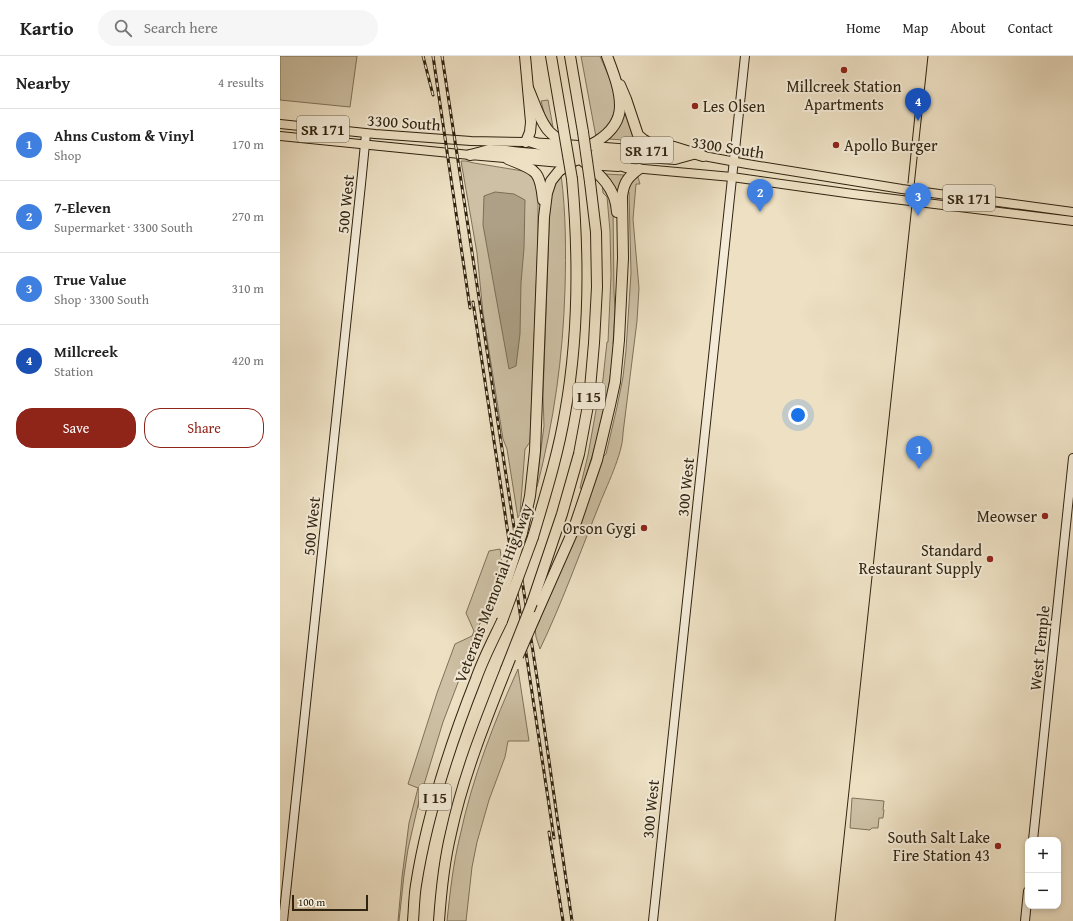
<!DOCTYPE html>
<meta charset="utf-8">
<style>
:root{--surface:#fff;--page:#f6f6f6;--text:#222;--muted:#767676;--line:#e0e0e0;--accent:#8f2418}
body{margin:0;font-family:"Gentium Book Plus",serif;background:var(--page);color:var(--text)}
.controls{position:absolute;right:12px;bottom:12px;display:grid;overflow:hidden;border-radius:8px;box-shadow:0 2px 6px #0003}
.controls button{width:36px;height:36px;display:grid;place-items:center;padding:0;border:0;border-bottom:1px solid var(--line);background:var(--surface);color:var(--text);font:20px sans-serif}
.scale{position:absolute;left:12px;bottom:10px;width:76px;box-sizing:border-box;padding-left:4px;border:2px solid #30230f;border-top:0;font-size:11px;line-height:14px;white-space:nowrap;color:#30230f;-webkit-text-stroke:3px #f3ebd8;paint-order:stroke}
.you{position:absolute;left:518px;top:359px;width:14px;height:14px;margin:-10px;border:3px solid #fff;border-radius:50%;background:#1a73e8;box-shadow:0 0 0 6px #1a73e833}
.badge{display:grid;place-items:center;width:26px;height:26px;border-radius:50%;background:var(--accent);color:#fff;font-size:13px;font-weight:700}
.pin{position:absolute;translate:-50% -33px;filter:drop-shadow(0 1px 2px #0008)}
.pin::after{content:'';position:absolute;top:21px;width:14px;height:12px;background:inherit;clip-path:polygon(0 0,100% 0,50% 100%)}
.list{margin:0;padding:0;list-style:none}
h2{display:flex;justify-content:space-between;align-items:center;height:52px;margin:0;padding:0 16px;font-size:17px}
h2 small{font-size:13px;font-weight:400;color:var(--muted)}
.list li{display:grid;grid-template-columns:26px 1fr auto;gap:12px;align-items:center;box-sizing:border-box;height:72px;padding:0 16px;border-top:1px solid var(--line)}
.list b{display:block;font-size:15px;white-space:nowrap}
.list p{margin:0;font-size:13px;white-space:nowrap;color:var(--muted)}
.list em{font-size:13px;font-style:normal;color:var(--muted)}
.actions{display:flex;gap:8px;padding:12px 16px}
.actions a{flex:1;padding:9px 0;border:1px solid var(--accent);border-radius:16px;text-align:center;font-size:14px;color:var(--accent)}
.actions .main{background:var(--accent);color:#fff}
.icon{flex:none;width:22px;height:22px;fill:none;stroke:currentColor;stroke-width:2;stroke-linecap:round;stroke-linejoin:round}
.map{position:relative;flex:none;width:793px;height:865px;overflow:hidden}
header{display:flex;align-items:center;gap:24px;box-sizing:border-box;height:56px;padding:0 20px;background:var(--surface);border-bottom:1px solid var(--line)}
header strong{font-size:19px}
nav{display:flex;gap:22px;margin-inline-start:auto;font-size:14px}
.search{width:280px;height:36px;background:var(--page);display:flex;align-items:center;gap:10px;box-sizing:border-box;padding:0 14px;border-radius:22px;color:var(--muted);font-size:15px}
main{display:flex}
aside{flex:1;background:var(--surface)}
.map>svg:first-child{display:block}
.green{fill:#cdc0a4;stroke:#7e725a}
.water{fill:#ada086;stroke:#7b6e56}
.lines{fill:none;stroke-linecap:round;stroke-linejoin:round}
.secondary-casing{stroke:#30230f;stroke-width:10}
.primary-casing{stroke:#30230f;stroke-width:10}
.highway-casing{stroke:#30230f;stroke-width:12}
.secondary{stroke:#f3ebd8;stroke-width:8}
.primary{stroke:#ede0c3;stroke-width:8}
.highway{stroke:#ede0c3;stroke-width:10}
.tram{stroke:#30230f;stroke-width:1}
.rail-casing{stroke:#30230f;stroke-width:3}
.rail{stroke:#f3ebd8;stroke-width:1.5;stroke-dasharray:4.5;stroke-linecap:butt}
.highway-bridge-casing{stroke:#30230f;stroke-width:12;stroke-linecap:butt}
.highway-bridge{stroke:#ede0c3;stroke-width:10}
.poi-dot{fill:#8f2418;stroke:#f3ebd8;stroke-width:1.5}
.labels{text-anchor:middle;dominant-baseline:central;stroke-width:4;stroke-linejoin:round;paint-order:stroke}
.shield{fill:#f3ebd8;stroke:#6a5f4b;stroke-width:1}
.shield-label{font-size:15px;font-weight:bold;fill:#30230f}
.poi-label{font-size:16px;fill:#30230f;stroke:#f3ebd8;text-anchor:end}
.street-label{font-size:16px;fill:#30230f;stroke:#f3ebd8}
</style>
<header>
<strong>Kartio</strong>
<div class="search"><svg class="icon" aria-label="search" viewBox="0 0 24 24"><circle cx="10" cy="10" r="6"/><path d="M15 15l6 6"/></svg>Search here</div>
<nav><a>Home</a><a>Map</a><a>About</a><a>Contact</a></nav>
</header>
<main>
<aside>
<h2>Nearby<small>4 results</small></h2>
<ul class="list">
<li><span class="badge" style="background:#3f7fe0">1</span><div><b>Ahns Custom &amp; Vinyl</b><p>Shop</p></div><em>170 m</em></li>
<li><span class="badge" style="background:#3f7fe0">2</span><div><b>7-Eleven</b><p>Supermarket · 3300 South</p></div><em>270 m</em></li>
<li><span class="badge" style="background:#3f7fe0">3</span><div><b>True Value</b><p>Shop · 3300 South</p></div><em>310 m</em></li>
<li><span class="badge" style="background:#1a4fb4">4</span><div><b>Millcreek</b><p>Station</p></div><em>420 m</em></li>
</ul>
<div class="actions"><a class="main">Save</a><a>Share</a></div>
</aside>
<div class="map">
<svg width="793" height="865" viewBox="0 0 793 865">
<rect width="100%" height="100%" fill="#ede0c3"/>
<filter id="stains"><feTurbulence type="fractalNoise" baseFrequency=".005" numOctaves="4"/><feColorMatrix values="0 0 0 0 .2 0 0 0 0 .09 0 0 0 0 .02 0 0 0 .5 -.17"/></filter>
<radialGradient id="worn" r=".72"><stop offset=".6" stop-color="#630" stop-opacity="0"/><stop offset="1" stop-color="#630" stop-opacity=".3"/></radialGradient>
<g class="green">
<polygon points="0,0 77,0 70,51 0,44"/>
<path d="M 301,0 L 320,0 C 328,20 344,47 329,68 C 325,73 321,77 316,81 Z"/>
<polygon points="268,44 273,71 265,60 261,45"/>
<path d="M 345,51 C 348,65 349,75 359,85 L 328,83 Z"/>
<polygon points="181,105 186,105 194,107 243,115 247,117 248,116 256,123 258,140 258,185 250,386 245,393 240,458 238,462 227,393 223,383 203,257 197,197"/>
<path d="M 281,118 C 286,157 286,195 285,233 C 283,301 274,365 257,431 L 256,431 L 264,370 L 263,340 L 270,145 L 272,133 Z"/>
<polygon points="325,118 344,119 341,124 338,136 337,136 332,127"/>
<path d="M 358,121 L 360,128 L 356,128 L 353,163 L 359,232 L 357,265 L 343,377 C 343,398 326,431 318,452 C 299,499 282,547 260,593 L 256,581 L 255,572 C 280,516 305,460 323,401 L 326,398 L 337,351 L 343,321 L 346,294 L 351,217 L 349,136 L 347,137 C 349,130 352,124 358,121 Z"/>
<path d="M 322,127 L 333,149 L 334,236 L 335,253 L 333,288 L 334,289 C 332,309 329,330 325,350 C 319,378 311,405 302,433 L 300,432 L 308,399 L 320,332 L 322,332 L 327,286 L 328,286 L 331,219 L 330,175 L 327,141 L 323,137 Z"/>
<polygon points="220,493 223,513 207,554 193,581 187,603 163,666 139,745 128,793 124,819 119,865 118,865 122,821 129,767 138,732 128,728 157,637 175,588 192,580 194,575 186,557 209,495"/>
<path d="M 238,613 L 249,685 L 228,685 L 225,701 L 209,744 L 197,786 L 192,811 L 186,865 L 167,865 C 170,837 173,808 180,780 C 192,723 214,666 238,613 Z"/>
<polygon points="572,742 604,745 603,754 604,754 603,762 599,762 598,772 592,772 590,774 570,772"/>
</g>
<polygon class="water" points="215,136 234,138 245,144 244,192 241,227 240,278 236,310 229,313 203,169 204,140"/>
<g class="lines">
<defs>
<g id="secondary">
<polyline points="753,784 793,402"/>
<polyline points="3,865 81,128 86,78"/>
<polyline points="373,865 465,0"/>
<polyline points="745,865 748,835"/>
</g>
<g id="primary">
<polyline points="0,68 95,78 191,85 246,86 285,88 405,97"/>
<polyline points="0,80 190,99 292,108"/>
<polyline points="418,99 467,108 622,133 793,156"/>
<polyline points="307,109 338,111"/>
<polyline points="353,112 452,121 573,138 793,165"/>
</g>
<g id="highway">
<polyline points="245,0 251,66 250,76 246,86"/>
<polyline points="271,0 283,70"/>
<polyline points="290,0 303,76"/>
<polyline points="340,29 346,43 358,79 364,84 369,87 394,91 423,100"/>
<path d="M 248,32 C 254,45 258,61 267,73 C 273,81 283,86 292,92"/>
<polyline points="252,86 283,96"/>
<path d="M 190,99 C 196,98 204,95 210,94 C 215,94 221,95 226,95 C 242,97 258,99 275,99 C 300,98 340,80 340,50 C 340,33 333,16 327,0"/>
<polyline points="312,100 349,112"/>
<path d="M 228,103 C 255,114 260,113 263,144"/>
<path d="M 303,105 C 320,118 336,133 337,156"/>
<polyline points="242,477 250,440 255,395 264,161 267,137 271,125 279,115 293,105 314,99 322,98 395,103 413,98"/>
<path d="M 253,481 C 265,440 278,399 285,357 C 299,279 299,201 292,123"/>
<polyline points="252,547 282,458 299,398 309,344 314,287 317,231 316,176 310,126"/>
<path d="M 255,561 L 293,475 L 317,404 L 330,349 L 335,326 L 339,284 L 343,202 L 342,140 C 344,126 348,121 359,113"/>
<path d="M 133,865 C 134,853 134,841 136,829 C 147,758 170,689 196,623 C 203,603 213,584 222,565"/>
<path d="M 159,865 C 161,836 164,806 171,777 C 183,721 205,666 226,613"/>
</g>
</defs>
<use href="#secondary" class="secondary-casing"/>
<use href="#primary" class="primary-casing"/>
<use href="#highway" class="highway-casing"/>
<use href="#secondary" class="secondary"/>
<use href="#primary" class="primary"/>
<use href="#highway" class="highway"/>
<g class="tram">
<polyline points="628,127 635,59"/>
<polyline points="555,865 648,0"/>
</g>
<defs>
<g id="rail">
<polyline points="143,0 153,39"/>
<polyline points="153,0 190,252"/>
<polyline points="162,0 259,635 292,865"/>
<polyline points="193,246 274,782"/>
<polyline points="269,776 283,865"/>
</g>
</defs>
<use href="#rail" class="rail-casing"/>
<use href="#rail" class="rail"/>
<defs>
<g id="highway-bridge">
<polyline points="283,70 292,123"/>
<polyline points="303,76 310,126"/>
<polyline points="216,557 242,477"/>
<polyline points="222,565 253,481"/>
<polyline points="238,600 255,561"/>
<polyline points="226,613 252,547"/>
</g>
</defs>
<use href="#highway-bridge" class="highway-bridge-casing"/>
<use href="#highway-bridge" class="highway-bridge"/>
</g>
<g class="poi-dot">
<circle cx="564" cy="14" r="4"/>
<circle cx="415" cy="50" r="4"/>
<circle cx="556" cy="89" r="4"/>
<circle cx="765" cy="460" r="4"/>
<circle cx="364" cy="472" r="4"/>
<circle cx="710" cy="503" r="4"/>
<circle cx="718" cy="790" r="4"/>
</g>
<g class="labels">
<g class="shield">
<rect x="17" y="60" width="52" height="26" rx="3"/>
<rect x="341" y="81" width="52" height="26" rx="3"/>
<rect x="663" y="129" width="52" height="26" rx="3"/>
<rect x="293" y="327" width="32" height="26" rx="3"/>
<rect x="139" y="728" width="32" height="26" rx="3"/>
</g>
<g class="shield-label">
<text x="43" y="73">SR 171</text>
<text x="367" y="94">SR 171</text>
<text x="689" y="142">SR 171</text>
<text x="309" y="340">I 15</text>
<text x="155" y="741">I 15</text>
</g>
<g class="poi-label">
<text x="564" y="30" text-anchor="middle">Millcreek Station<tspan x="564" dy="18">Apartments</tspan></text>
<text x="423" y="50" text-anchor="start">Les Olsen</text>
<text x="564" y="89" text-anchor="start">Apollo Burger</text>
<text x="757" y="460">Meowser</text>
<text x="356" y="472">Orson Gygi</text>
<text x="702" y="494">Standard<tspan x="702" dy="18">Restaurant Supply</tspan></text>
<text x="710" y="781">South Salt Lake<tspan x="710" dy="18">Fire Station 43</tspan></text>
</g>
<g class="street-label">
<text transform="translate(124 66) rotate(4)">3300 South</text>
<text transform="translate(448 91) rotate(9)">3300 South</text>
<text transform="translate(65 148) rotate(-84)">500 West</text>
<text transform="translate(405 431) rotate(-84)">300 West</text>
<text transform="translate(31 470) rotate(-84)">500 West</text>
<text transform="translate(213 537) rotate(-69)">Veterans Memorial Highway</text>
<text transform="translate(759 592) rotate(-84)">West Temple</text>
<text transform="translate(370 753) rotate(-84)">300 West</text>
</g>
</g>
<rect width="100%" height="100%" filter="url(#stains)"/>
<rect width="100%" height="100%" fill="url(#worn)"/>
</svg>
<div class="controls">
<button>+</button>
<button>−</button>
</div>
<div class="scale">100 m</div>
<div class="you"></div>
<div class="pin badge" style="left:639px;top:413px;background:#3f7fe0">1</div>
<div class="pin badge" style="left:480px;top:156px;background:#3f7fe0">2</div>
<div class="pin badge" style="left:638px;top:160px;background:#3f7fe0">3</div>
<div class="pin badge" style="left:638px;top:65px;background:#1a4fb4">4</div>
</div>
</main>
